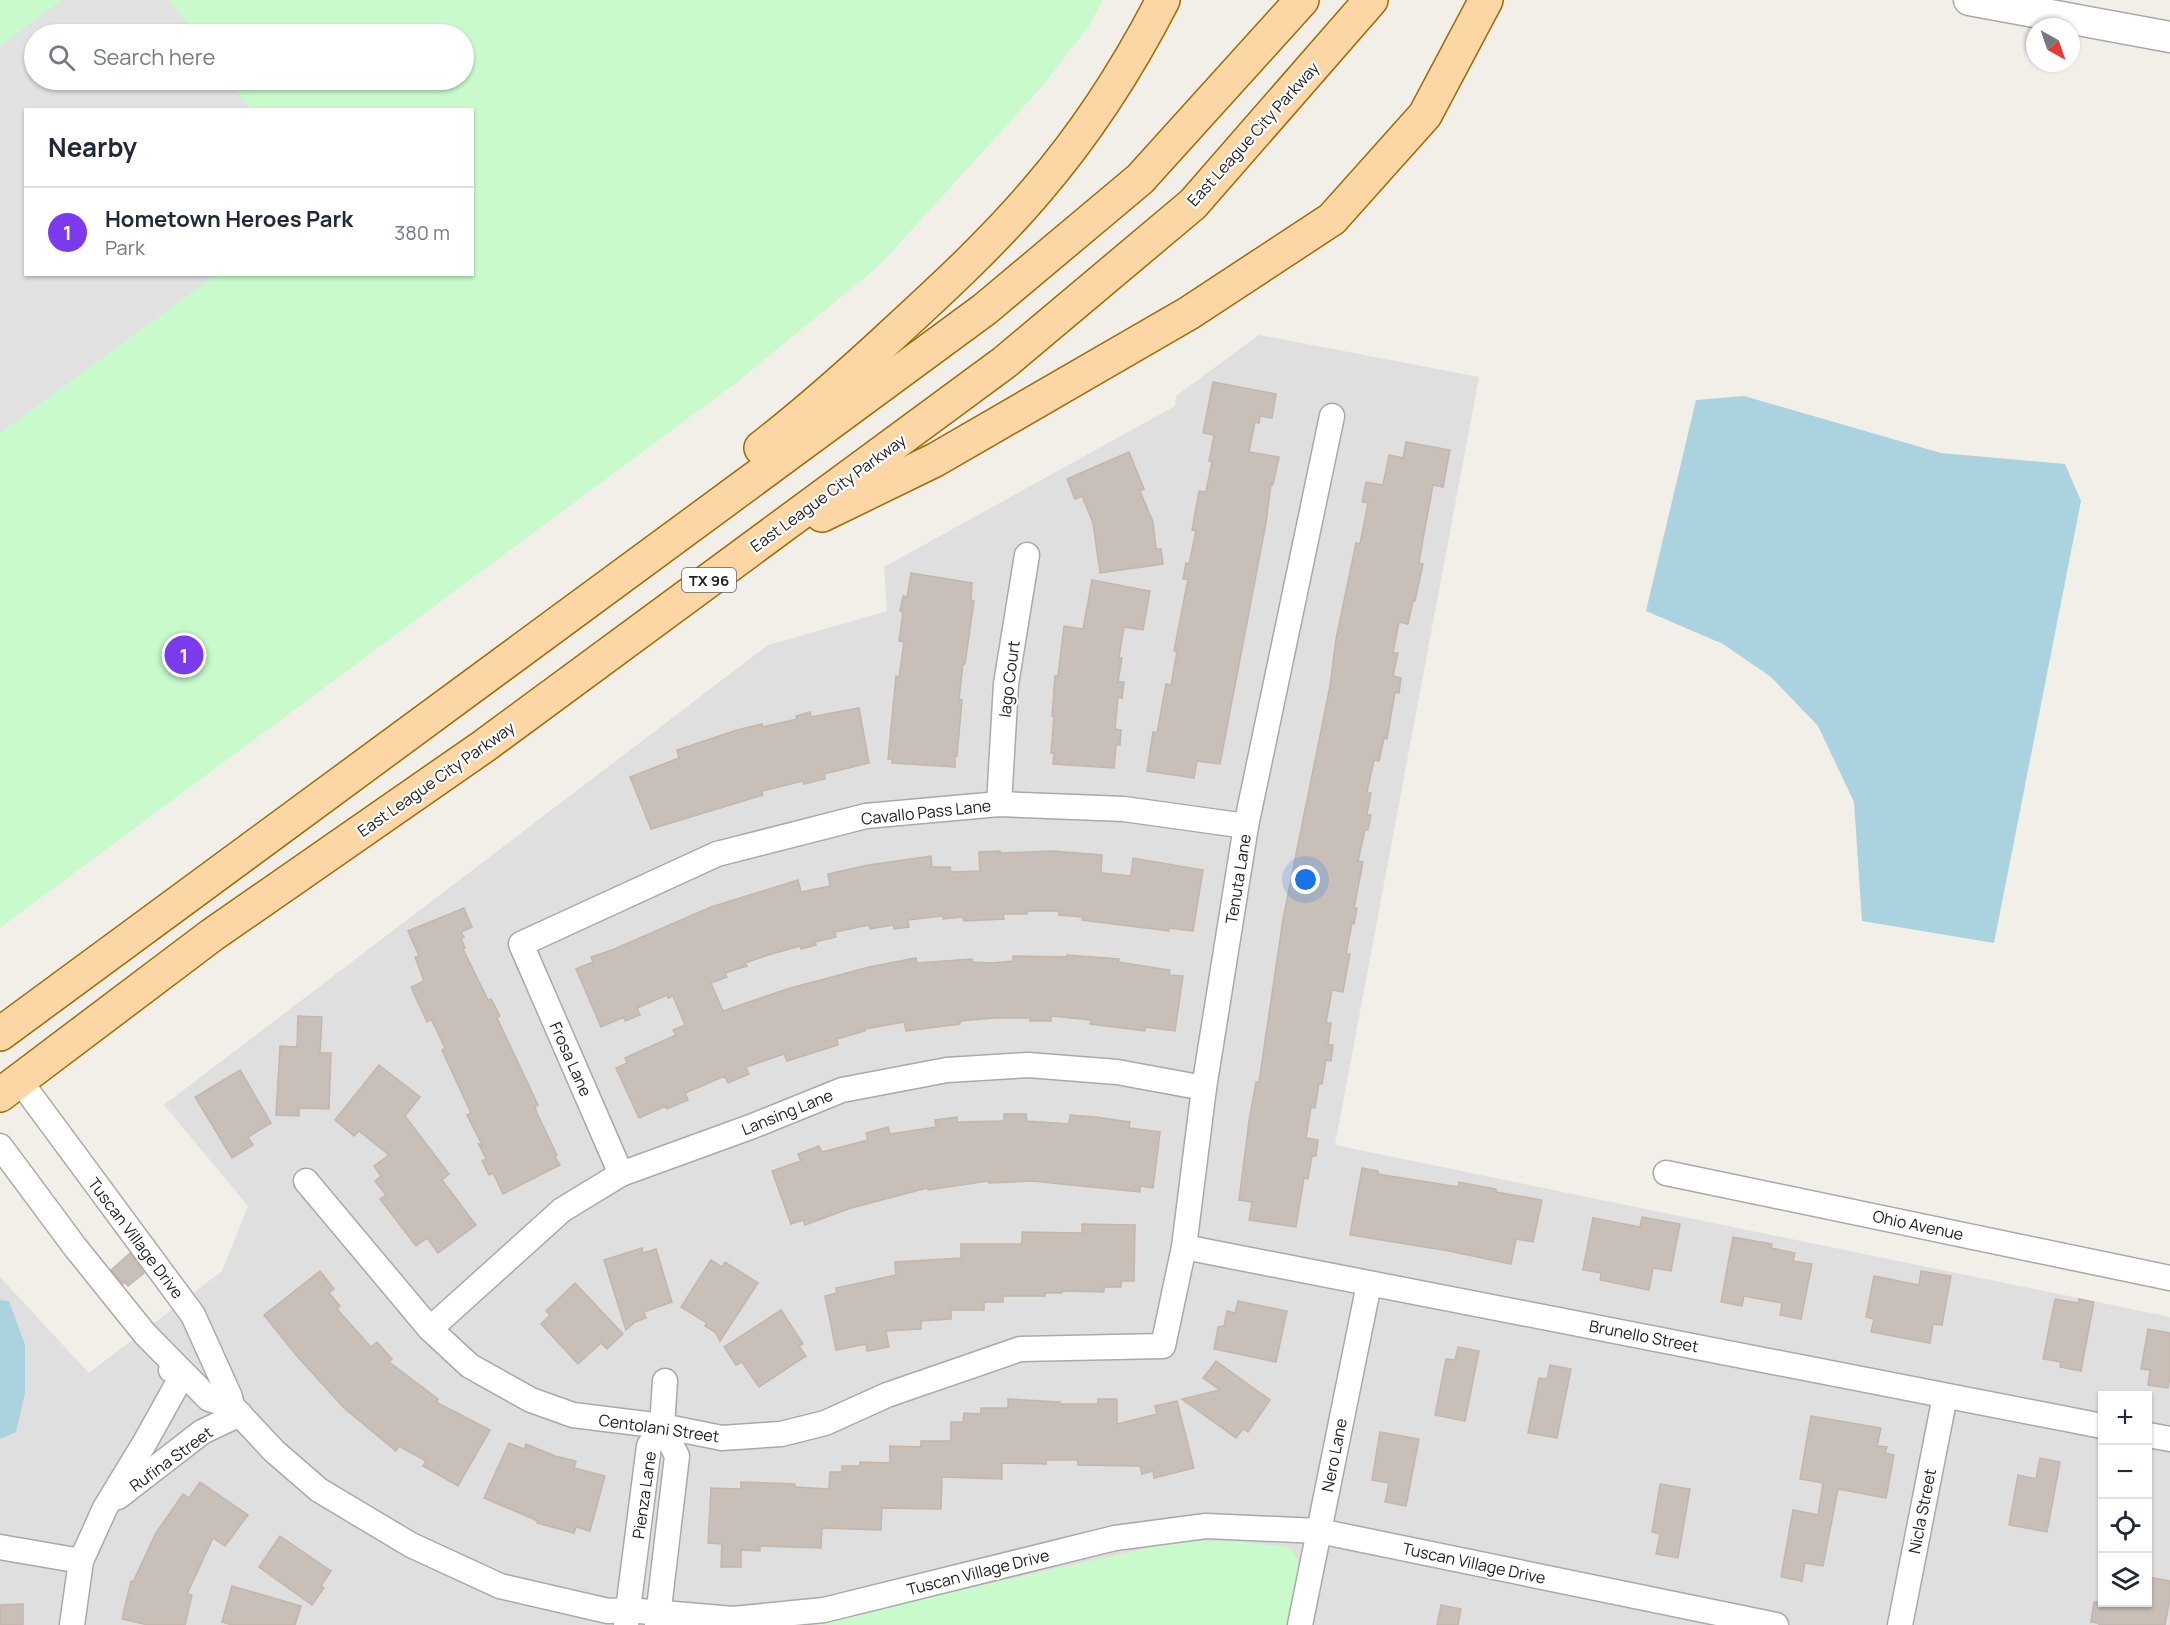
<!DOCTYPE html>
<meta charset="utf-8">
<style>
:root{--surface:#fff;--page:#f6f6f7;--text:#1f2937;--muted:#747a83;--line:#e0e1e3;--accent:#7c3aed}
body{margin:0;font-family:Manrope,sans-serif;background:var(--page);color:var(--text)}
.controls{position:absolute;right:18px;bottom:18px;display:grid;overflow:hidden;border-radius:0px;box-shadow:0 2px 4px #0004}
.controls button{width:54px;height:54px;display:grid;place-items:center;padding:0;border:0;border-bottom:2px solid var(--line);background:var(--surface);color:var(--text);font:30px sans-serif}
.compass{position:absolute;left:2026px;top:18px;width:54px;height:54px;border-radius:50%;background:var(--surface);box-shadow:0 2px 4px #0004;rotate:140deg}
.you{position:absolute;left:1306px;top:880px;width:21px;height:21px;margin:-15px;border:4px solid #fff;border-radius:50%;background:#1a73e8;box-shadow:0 0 0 9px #1a73e833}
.badge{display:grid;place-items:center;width:39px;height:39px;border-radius:50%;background:var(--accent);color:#fff;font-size:20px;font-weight:700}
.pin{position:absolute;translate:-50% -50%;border:3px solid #fff;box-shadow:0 2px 6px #0006}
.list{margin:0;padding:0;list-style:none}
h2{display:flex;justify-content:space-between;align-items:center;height:78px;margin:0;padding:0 24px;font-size:26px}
h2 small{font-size:20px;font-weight:400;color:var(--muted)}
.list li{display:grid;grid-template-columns:39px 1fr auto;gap:18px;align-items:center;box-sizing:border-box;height:90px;padding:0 24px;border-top:2px solid var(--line)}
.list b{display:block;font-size:22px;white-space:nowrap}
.list p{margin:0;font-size:20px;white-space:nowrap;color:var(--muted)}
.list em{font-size:20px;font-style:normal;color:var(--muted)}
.icon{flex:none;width:33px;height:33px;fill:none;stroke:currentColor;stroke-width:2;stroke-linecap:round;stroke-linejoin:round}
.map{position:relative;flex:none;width:2170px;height:1625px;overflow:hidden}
.search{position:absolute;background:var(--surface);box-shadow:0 2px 4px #0004;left:24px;top:24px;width:450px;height:66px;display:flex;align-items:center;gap:15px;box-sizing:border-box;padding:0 21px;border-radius:33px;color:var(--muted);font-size:22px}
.panel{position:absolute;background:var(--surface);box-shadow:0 2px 4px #0004;left:24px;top:108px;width:450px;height:168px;border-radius:0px}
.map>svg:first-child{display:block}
.residential{fill:#e0dfdf;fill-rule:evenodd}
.park{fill:#c8facc;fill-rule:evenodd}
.parking{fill:#e2e2e2}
.water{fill:#aad3df}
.building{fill:#c7bfb8;stroke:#c4b6ab;stroke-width:1.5}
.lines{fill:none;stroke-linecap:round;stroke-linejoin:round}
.minor-casing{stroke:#a9a9a9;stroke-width:27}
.tertiary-casing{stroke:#a9a9a9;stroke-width:33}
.primary-casing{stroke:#a06b00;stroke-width:36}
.minor{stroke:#fff;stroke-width:24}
.tertiary{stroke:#fff;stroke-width:30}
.primary{stroke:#fcd6a4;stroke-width:33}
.labels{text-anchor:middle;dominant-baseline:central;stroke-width:4.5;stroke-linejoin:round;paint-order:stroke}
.shield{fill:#fff;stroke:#646464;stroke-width:1.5}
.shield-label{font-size:15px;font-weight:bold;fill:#222}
.street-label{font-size:16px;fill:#222;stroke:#fff}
</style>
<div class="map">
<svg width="2170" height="1625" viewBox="0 0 2170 1625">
<rect width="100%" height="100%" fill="#f2efe9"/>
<path class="residential" d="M 1259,335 L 1479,377 L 1335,1145 L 2170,1317 L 2170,1625 L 1287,1625 L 1298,1572 L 1297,1558 L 789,1625 L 0,1625 L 0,1277 L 89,1373 L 222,1271 L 248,1206 L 164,1105 L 768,645 L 887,611 L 884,567 L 1175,406 L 1176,396 ZM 2102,1396 L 2148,1396 L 2148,1602 L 2102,1602 Z"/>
<g class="park">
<path d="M 0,0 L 1103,0 L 1089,26 L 1045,83 L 879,266 L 737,382 L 0,928 ZM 34,34 L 464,34 L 464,80 L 34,80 ZM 26,110 L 472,110 L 472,274 L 26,274 Z"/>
<polygon points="1179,1541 1232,1541 1289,1547 1297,1558 1298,1572 1287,1625 789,1625 831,1619"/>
</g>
<polygon class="parking" points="62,0 169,0 195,34 34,34 34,80 228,80 250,109 26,110 26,274 215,275 0,433 0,46"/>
<g class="water">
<polygon points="1744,396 1941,453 2065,464 2081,501 1994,943 1862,921 1854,802 1818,726 1771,677 1723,644 1646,611 1696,400"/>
<polygon points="0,1300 9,1301 25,1345 25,1393 16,1432 0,1439"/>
</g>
<g class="building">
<polygon points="1213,382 1276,394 1272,418 1260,416 1259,423 1255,422 1249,452 1279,457 1273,485 1271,484 1266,523 1220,764 1197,761 1194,778 1147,771 1153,732 1157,733 1166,684 1171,685 1177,652 1174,651 1188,579 1183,579 1186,563 1189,564 1196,531 1192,530 1199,491 1206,492 1212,461 1209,461 1214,435 1203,433"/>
<polygon points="1406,442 1450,450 1443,487 1433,485 1423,539 1419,563 1423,564 1415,601 1413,601 1408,624 1399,622 1393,653 1398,653 1393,676 1401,678 1399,693 1395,692 1387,739 1384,738 1379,761 1374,760 1367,792 1371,793 1367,814 1371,815 1368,830 1365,830 1358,861 1363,862 1354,908 1357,908 1354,924 1352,923 1346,954 1350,954 1343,992 1332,990 1326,1023 1331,1023 1328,1045 1333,1045 1331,1061 1326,1060 1322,1084 1319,1084 1315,1108 1311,1107 1306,1138 1318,1140 1316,1156 1312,1156 1308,1179 1304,1178 1296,1227 1249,1220 1252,1202 1239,1200 1249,1121 1256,1082 1259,1082 1283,919 1330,686 1336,639 1356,543 1360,544 1368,503 1362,502 1366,482 1383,485 1389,455 1403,458"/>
<polygon points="1129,452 1144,489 1140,491 1153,522 1156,549 1161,549 1163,564 1100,573 1093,523 1082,496 1075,499 1067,479"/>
<polygon points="911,573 972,583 971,600 974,601 965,664 963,664 959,699 962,700 957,756 955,756 955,767 892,763 892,759 888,759 896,676 899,677 904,642 899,641 903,612 900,611 903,596 907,597"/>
<polygon points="1092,580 1150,591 1143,630 1124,627 1119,658 1122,658 1118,682 1124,682 1122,698 1118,697 1115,729 1121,730 1120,745 1116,745 1114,768 1053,764 1054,753 1051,753 1054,716 1052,716 1055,676 1058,676 1064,626 1083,629"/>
<polygon points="859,708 869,763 824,774 825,779 804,784 803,781 762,791 763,795 651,829 630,777 679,758 677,750 737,730 762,724 763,727 797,719 796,716 810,712 811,717"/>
<polygon points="1000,851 1000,853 1052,851 1102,855 1101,873 1131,876 1133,858 1203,870 1193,931 1169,928 1169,931 1082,920 1083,917 1059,915 1059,911 1027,911 1027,914 1003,914 1004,919 964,921 963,917 943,919 943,916 908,920 909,927 894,929 893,925 870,929 869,925 835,932 836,937 815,942 816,945 801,949 800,946 768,955 745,963 747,966 725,973 727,977 711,983 723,1011 787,989 869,967 916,958 917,963 972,959 972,962 992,963 1013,961 1013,956 1066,957 1067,955 1119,959 1118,962 1170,970 1169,975 1183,976 1175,1031 1145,1027 1145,1031 1090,1024 1091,1020 1051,1016 1051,1021 1030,1021 1030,1018 994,1018 960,1021 960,1024 906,1031 904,1022 865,1029 865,1031 837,1039 838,1045 787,1061 784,1054 746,1067 749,1074 728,1083 725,1076 685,1093 688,1100 667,1109 666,1106 639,1118 616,1068 627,1063 625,1058 676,1035 673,1030 685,1025 673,996 668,998 667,995 637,1008 640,1015 625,1021 624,1017 601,1027 576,969 593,962 591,957 612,950 711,907 798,880 801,892 830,886 828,874 868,865 931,856 932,867 950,867 951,872 980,871 979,852"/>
<polygon points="464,908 472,927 461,932 464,937 461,938 465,948 463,949 488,1000 491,999 500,1016 497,1018 538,1105 535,1107 537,1113 557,1155 555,1157 560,1165 503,1194 493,1173 489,1175 482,1161 486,1159 478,1143 483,1147 467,1115 471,1113 442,1050 445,1048 431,1019 427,1022 411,987 424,981 415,957 419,956 408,931"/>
<polygon points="298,1016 322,1017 320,1053 331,1053 329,1109 299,1108 299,1116 276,1115 280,1046 297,1047"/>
<polygon points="379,1065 420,1097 405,1116 449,1174 442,1180 476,1225 438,1253 427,1238 416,1246 380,1199 386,1195 375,1181 381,1176 374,1166 389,1155 359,1131 354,1136 335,1120"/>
<polygon points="240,1070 271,1123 248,1137 253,1145 232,1158 195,1097"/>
<polygon points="1004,1114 1026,1114 1027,1121 1069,1124 1070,1115 1096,1117 1130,1122 1129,1128 1160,1132 1153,1188 1140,1186 1140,1192 1032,1181 989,1183 988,1181 928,1190 927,1188 851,1208 805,1225 803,1220 791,1224 772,1171 801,1161 798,1154 819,1146 822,1152 868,1140 866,1133 888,1127 890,1134 936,1127 935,1120 957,1117 957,1122 1004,1121"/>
<polygon points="1362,1168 1378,1171 1378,1174 1458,1187 1459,1182 1496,1189 1496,1192 1542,1200 1533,1242 1516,1239 1511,1264 1449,1251 1350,1235"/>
<polygon points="1642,1217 1680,1224 1671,1271 1653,1268 1649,1290 1600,1280 1601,1273 1583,1270 1593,1218 1640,1227"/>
<polygon points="1082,1224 1135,1225 1134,1281 1121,1281 1121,1287 1104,1287 1104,1292 1062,1291 1062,1293 1045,1293 1045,1296 1003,1296 1003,1302 984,1302 984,1310 951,1310 951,1319 921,1321 921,1329 886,1331 889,1347 867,1351 866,1344 836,1350 825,1296 837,1293 836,1288 896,1275 895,1262 961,1258 961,1244 1022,1244 1022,1232 1082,1233"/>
<polygon points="1733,1237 1772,1244 1771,1248 1795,1253 1793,1261 1812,1264 1801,1319 1780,1315 1782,1303 1744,1296 1742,1306 1721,1302"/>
<polygon points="642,1248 643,1253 656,1249 672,1302 644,1312 646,1318 635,1322 626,1330 604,1260"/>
<polygon points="130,1253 144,1273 128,1286 125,1282 123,1284 111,1270"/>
<polygon points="711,1260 722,1267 725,1262 758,1283 720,1341 715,1332 705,1326 707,1323 681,1307"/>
<polygon points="320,1271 334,1289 329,1293 340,1306 337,1309 371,1347 377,1342 392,1359 389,1362 438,1399 436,1402 490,1430 458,1486 423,1466 426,1461 399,1446 396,1451 344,1408 296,1355 264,1315"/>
<polygon points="1921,1271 1951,1276 1942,1325 1933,1324 1930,1343 1871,1332 1874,1319 1866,1317 1874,1276 1919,1285"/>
<polygon points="575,1283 623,1334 607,1349 601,1343 578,1364 541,1324 550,1315 546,1311"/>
<polygon points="2055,1299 2078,1303 2079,1299 2094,1302 2081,1371 2060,1367 2061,1362 2043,1359"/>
<polygon points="1238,1301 1287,1311 1276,1362 1214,1349 1218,1327 1224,1326 1227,1311 1235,1313"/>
<polygon points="781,1310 803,1344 799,1346 806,1356 759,1387 742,1362 736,1365 724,1347"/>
<polygon points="2148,1329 2170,1333 2170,1377 2168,1388 2148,1385 2150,1370 2141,1369"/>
<polygon points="1458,1347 1479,1351 1465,1421 1435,1415 1446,1359 1455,1360"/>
<polygon points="1216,1361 1270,1400 1248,1432 1243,1429 1236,1438 1182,1399 1220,1390 1203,1378"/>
<polygon points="1550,1365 1571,1369 1557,1438 1528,1433 1539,1378 1547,1379"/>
<polygon points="1008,1399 1060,1402 1060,1404 1098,1404 1098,1399 1117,1399 1117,1424 1157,1414 1155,1406 1177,1401 1194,1468 1154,1478 1153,1471 1142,1474 1140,1466 1078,1465 1078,1460 1046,1460 1046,1464 1002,1463 1002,1479 942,1477 941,1509 882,1508 881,1530 822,1528 821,1548 760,1546 760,1551 741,1550 741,1567 721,1567 722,1544 708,1543 711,1488 741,1489 741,1482 795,1484 795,1487 829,1489 830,1472 842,1472 842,1466 860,1466 860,1462 890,1463 890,1446 921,1447 921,1441 951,1441 951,1422 963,1422 964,1413 981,1414 981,1408 1008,1408"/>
<polygon points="1811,1416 1881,1428 1877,1446 1887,1447 1885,1453 1894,1455 1886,1498 1838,1489 1823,1566 1805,1563 1802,1581 1781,1577 1793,1510 1818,1515 1823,1483 1800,1479"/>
<polygon points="1380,1432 1419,1439 1406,1506 1385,1502 1389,1483 1372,1480"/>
<polygon points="509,1443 524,1449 526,1444 555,1456 576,1461 574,1468 605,1476 590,1531 576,1527 574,1533 537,1523 538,1521 484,1498"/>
<polygon points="2040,1458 2060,1462 2047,1532 2009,1525 2018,1475 2036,1479"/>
<polygon points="200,1482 248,1515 225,1546 213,1538 187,1594 192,1595 185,1625 148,1625 122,1619 131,1581 133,1582 156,1533 183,1494 189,1498"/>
<polygon points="1660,1484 1690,1489 1678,1558 1656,1554 1660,1534 1652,1532"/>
<polygon points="280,1536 331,1571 321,1586 324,1588 312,1605 259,1567"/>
<polygon points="2148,1577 2170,1581 2170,1598 2165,1625 2099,1625 2099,1623 2091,1622 2094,1602 2148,1602"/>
<polygon points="232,1586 301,1606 295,1625 232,1625 222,1622"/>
<polygon points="23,1604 23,1625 0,1625 0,1605"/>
<polygon points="1441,1605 1461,1609 1458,1625 1437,1625"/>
</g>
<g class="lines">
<defs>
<g id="minor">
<polyline points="999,804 1006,684 1027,555"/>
<polyline points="20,1081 193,1315 230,1397 232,1406"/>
<polyline points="0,1146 75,1247 145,1334 209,1399 232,1406 274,1451 319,1490 411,1545 500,1586 608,1611 628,1610 733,1619 824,1610 1115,1538 1206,1526 1319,1531 1776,1625"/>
<polyline points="1666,1173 2170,1278"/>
<polyline points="621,1174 521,944 717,854 866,816 999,804 1124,809 1246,826"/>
<polyline points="306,1181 430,1329 470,1366 531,1400 573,1415 662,1426 722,1438 781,1434 825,1423 887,1395 1020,1349 1163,1346 1184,1247 1204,1088 1246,826 1332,416"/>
<polyline points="1184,1247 2102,1426"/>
<polyline points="430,1329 562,1210 621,1174 753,1126 842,1090 947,1070 1028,1065 1117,1072 1204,1088"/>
<polyline points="2148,1435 2170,1439"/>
<polyline points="118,1497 202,1432 240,1414"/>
<polyline points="0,1547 81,1561"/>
<polyline points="72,1625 81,1561 105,1508 144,1444 183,1374 171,1370"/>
<polyline points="626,1625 649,1446 662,1426"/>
<polyline points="657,1625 677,1456 662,1426 665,1381"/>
<polyline points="1300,1625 1369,1284"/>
<polyline points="1900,1625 1945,1396"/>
</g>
<polyline id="tertiary" points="1969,0 2170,37"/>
<g id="primary">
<path d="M 761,448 C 806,413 850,374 892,335 C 942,289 993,242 1037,190 C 1087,132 1128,68 1163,0"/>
<polyline points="822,515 935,460 1189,313 1332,219 1425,115 1486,0"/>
<polyline points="0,1034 985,309 1140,179 1302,0"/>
<polyline points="0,1095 212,935 484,746 1005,362 1193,204 1371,0"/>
</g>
</defs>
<use href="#minor" class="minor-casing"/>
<use href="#tertiary" class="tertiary-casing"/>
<use href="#primary" class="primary-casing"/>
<use href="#minor" class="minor"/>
<use href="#tertiary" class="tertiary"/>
<use href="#primary" class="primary"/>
</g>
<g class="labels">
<rect class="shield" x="682" y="568" width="54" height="24" rx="4.5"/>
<g class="shield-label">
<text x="709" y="580">TX 96</text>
</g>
<g class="street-label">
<text transform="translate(1253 134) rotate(-48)">East League City Parkway</text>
<text transform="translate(828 493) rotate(-36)">East League City Parkway</text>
<text transform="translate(1009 679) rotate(-83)">Iago Court</text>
<text transform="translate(436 779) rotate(-35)">East League City Parkway</text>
<text transform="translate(926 812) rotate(-6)">Cavallo Pass Lane</text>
<text transform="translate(1238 879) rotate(-81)">Tenuta Lane</text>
<text transform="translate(571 1059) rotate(66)">Frosa Lane</text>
<text transform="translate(787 1112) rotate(-22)">Lansing Lane</text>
<text transform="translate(1918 1225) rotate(12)">Ohio Avenue</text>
<text transform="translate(136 1238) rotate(53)">Tuscan Village Drive</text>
<text transform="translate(1644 1336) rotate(11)">Brunello Street</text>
<text transform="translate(659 1428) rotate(8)">Centolani Street</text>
<text transform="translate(1334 1455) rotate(-79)">Nero Lane</text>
<text transform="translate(171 1459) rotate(-36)">Rufina Street</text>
<text transform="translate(644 1495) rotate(-82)">Pienza Lane</text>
<text transform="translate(1922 1511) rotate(-79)">Nicla Street</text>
<text transform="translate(1474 1563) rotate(12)">Tuscan Village Drive</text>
<text transform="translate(978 1572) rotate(-14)">Tuscan Village Drive</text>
</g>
</g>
</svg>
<div class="controls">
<button>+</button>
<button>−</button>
<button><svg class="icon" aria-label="locate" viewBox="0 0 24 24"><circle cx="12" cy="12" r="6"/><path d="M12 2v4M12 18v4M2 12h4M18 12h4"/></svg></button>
<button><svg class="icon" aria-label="layers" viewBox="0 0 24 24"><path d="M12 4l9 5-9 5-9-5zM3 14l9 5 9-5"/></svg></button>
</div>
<svg class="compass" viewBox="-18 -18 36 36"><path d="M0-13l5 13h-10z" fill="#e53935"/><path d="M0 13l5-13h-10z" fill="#747a83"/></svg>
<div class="you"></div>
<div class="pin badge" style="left:184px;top:655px">1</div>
<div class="search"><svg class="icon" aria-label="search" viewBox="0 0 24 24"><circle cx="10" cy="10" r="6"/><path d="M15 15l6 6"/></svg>Search here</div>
<section class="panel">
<h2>Nearby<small></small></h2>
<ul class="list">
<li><span class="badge">1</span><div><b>Hometown Heroes Park</b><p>Park</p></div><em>380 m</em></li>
</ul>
</section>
</div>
